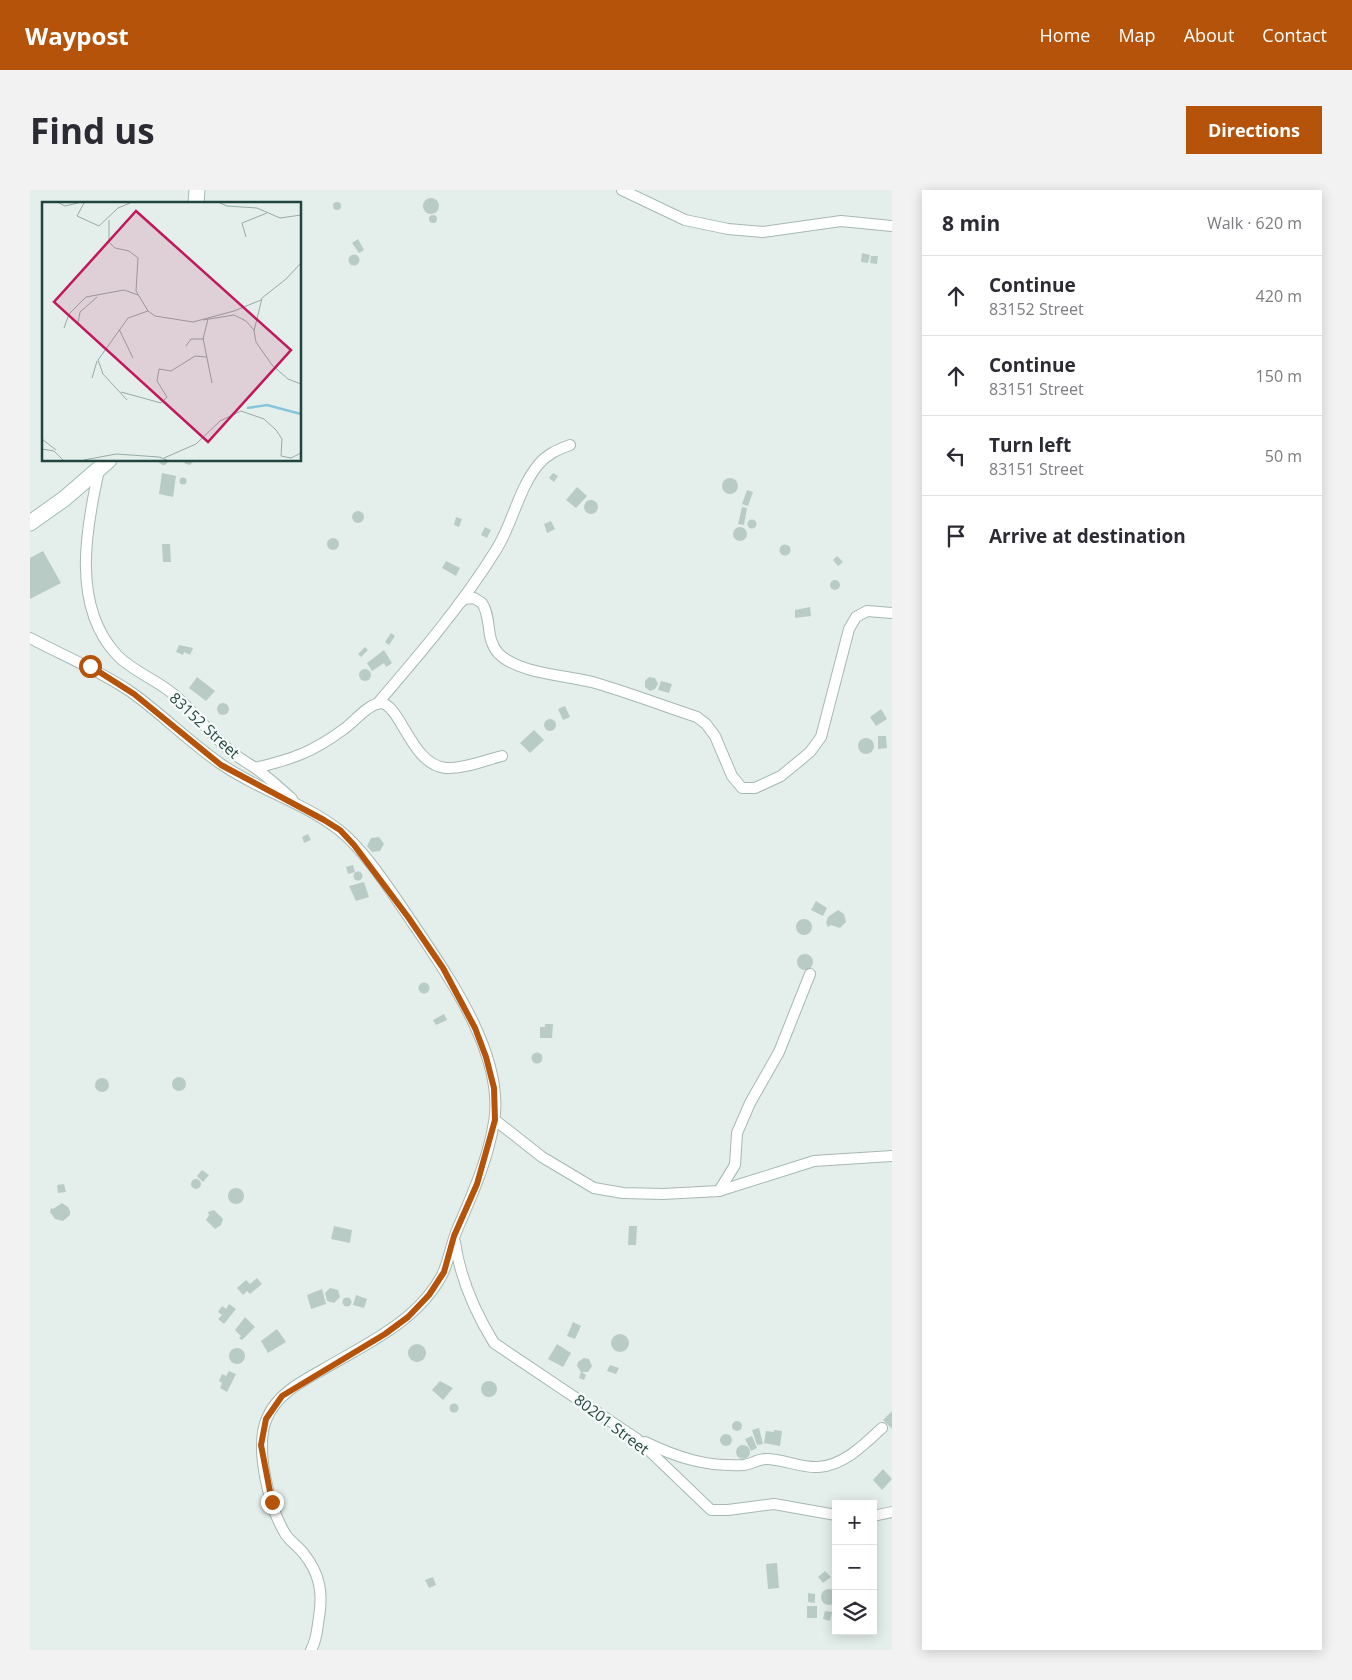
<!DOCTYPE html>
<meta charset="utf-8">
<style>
:root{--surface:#fff;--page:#f2f2f3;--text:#2b2b33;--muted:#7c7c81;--line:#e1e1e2;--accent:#b45309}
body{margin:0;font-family:"Open Sans",sans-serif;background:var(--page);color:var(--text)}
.controls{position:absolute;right:15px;bottom:15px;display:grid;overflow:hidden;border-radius:0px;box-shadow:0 2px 12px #0003}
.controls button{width:45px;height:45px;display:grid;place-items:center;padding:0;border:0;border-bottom:1px solid var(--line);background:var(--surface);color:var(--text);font:25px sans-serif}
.stop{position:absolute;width:15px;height:15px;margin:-11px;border:4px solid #b45309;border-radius:50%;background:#fff}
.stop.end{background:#b45309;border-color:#fff;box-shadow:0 1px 5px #0008}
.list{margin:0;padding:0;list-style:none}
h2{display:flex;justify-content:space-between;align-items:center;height:65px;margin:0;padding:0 20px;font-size:21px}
h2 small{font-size:16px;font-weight:400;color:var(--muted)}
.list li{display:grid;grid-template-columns:32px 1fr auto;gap:15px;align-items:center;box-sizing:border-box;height:80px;padding:0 20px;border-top:1px solid var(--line)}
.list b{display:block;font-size:19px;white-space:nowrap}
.list p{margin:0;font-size:16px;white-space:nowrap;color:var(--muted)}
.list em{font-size:16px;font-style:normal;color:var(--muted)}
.icon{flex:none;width:28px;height:28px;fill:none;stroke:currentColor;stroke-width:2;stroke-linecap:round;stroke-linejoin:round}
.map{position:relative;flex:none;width:862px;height:1460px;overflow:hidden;border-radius:0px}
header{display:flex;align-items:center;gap:30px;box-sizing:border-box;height:70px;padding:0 25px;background:var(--accent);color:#fff}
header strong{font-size:24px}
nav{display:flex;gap:28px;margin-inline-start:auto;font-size:18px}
.intro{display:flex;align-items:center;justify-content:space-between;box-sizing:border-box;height:120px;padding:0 30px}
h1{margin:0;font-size:35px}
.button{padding:12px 22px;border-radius:0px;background:var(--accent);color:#fff;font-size:18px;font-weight:700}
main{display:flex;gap:30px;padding:0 30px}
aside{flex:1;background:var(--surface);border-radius:0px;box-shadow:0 2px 12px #0003}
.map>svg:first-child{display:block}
.building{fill:#b9cbc5}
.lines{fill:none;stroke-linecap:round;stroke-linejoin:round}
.street-casing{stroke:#a6b8b4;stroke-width:12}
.secondary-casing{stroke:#a1bdb6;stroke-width:17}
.street{stroke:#fff;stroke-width:10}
.secondary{stroke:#fff;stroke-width:15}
.route{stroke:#b45309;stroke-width:6}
.labels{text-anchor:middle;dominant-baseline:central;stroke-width:4.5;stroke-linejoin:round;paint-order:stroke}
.street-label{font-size:15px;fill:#21443e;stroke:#f6fbf9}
.inset-river{fill:none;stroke:#87c6da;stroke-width:2.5}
.inset-road{fill:none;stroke:#96aba6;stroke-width:1}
.view{fill:#c2185b;fill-opacity:0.15;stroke:#c2185b;stroke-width:2.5}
.inset-edge{fill:none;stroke:#21443e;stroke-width:2.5}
</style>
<header>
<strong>Waypost</strong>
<nav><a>Home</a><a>Map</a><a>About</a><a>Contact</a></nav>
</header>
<div class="intro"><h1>Find us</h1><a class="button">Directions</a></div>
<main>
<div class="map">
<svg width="862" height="1460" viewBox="0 0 862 1460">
<rect width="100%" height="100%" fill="#e4efec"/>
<g class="building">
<circle cx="401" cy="16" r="8"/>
<circle cx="307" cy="16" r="4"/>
<circle cx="403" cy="29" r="4"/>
<polygon points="328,49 334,60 329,63 322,53"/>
<polygon points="832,63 840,65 838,73 831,72"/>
<circle cx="324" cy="70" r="5.5"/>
<polygon points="841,66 848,66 847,74 840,73"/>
<polygon points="126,270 140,270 135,275 132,275"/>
<polygon points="151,270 165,270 160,275 156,274"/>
<polygon points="132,283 146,286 143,307 129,304"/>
<polygon points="523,283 528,286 524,292 519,288"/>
<circle cx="153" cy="291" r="3.5"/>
<circle cx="700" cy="296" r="8"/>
<polygon points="547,297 557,306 546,318 536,310"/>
<polygon points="717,300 723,302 718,316 712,314"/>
<circle cx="561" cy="317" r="7"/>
<polygon points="712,317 717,318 714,335 708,334"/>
<circle cx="328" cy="327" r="6"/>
<polygon points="426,327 432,329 429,337 424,335"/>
<circle cx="722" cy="334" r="4.5"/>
<polygon points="521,331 525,339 517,343 514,334"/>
<polygon points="455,337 461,340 457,348 451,345"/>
<circle cx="710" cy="344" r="7"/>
<circle cx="303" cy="354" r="6"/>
<polygon points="132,354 140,354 141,372 133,372"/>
<circle cx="755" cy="360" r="5.5"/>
<polygon points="13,361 31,393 0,409 0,368"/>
<polygon points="807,366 813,372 808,376 803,370"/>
<polygon points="416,371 430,378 426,386 412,378"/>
<circle cx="805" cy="395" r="5"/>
<polygon points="780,417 781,426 765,428 765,420"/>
<polygon points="361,443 365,446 359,455 355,452"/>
<polygon points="149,455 163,458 160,465 154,462 153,465 146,462"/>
<polygon points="335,457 338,460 331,467 328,464"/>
<polygon points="354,460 362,473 356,477 354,473 342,481 337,473"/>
<circle cx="335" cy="485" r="6"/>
<polygon points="167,487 185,501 176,511 159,498"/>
<polygon points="619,487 625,488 628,494 625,499 620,501 615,497 615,491"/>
<polygon points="631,491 642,494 639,503 628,500"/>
<circle cx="193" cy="519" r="6"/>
<polygon points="535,516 540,527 533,530 528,519"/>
<polygon points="851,519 857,529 846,536 840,527"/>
<circle cx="520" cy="535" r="6"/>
<polygon points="504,540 514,550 500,563 490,553"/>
<polygon points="848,546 856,546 857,558 848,559"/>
<circle cx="836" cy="556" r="8"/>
<polygon points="278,644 281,650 274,653 272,647"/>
<polygon points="349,647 354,654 350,661 342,662 337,656 341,648"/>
<polygon points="323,675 325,682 318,684 316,677"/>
<circle cx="328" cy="686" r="4.5"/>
<polygon points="334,692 339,707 326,711 319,696"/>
<polygon points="786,711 797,718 793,726 781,720"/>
<polygon points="808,720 814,724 816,732 810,738 801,735 798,737 796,733 798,727"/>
<circle cx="774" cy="737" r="8"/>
<circle cx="775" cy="772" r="8"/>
<circle cx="394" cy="798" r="5.5"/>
<polygon points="414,824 417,830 406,835 403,830"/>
<polygon points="515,834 523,834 522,848 510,848 510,837 515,837"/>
<circle cx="507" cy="868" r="5.5"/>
<circle cx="149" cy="894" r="7"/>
<circle cx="72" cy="895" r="7"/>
<polygon points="172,980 179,985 173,992 167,986"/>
<circle cx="166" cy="994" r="5"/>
<polygon points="34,994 36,1002 28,1003 27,995"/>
<circle cx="206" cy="1006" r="8"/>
<polygon points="32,1013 38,1017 40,1021 40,1025 33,1031 25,1029 20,1022 21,1018 23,1019"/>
<polygon points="184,1020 193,1029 191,1035 185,1039 176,1030 179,1025 178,1022"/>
<polygon points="304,1036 322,1040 320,1053 301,1049"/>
<polygon points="599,1036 607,1036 606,1055 598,1055"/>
<polygon points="227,1088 232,1094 220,1104 217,1101 213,1105 207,1098 216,1090 220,1094"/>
<polygon points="300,1098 308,1100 310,1107 304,1113 297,1111 295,1103"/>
<polygon points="292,1099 296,1114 281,1119 277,1105"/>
<polygon points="326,1105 337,1109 334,1118 323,1115"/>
<circle cx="317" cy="1112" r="4.5"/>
<polygon points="199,1114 206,1119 194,1134 188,1129 192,1125 188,1122 192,1116 196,1119"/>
<polygon points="215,1127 225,1137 212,1150 209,1148 211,1146 205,1140"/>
<polygon points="543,1132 551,1136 545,1149 537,1146"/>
<polygon points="247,1139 256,1152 238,1163 231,1151"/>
<circle cx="590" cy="1153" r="9"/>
<polygon points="527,1154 541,1163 533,1177 518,1169"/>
<circle cx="387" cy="1163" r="9"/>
<circle cx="207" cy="1166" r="8"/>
<polygon points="554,1168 559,1169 562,1176 558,1182 552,1182 556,1185 554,1190 549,1188 551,1182 547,1176 548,1172"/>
<polygon points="580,1175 589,1178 586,1184 577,1181"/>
<polygon points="199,1181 206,1184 197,1202 190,1198 192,1193 189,1191 192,1184 196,1186"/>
<polygon points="410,1191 423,1198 413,1210 402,1200"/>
<circle cx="459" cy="1199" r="8"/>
<circle cx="424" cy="1218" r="4.5"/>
<polygon points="862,1221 862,1239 853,1230"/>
<circle cx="707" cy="1236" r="5"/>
<polygon points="729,1238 733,1254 727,1255 722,1240"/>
<polygon points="744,1240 752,1241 750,1256 734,1253 736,1241 744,1242"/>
<circle cx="696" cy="1250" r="6"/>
<polygon points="722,1246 727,1258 721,1261 715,1249"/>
<circle cx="713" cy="1262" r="7"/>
<polygon points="853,1279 862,1289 852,1300 843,1290"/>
<polygon points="747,1373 749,1398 738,1399 736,1374"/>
<polygon points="795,1381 801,1387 793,1393 788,1387"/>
<polygon points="403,1387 406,1395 399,1398 395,1390"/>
<circle cx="799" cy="1407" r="8"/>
<polygon points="778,1403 785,1404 785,1413 778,1412"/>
<rect x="777" y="1416" width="10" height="12"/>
<polygon points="795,1421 802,1422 800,1431 793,1429"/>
</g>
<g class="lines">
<defs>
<g id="street">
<polyline points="592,0 655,30 698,39 733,42 811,31 862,36"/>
<path d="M 69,280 C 56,338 41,416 87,465 C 104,483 131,491 149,509 C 166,525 181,544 199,560 C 207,567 216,572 224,577 C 238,587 250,598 262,609"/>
<path d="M 430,413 L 434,409 L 444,408 L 452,413 C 462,428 455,448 468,463 C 489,485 541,485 569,494 C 602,504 634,516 667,527 L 676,534 L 685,546 L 702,586 L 712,598 L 725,598 L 751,586 L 780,562 L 791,547 L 819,439 L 826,427 L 837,421 L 862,423"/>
<path d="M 0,448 C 34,466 69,480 101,502 C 132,524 159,552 191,574 C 228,600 273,612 309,640 C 336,661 364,706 384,735 C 419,787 475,866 464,932 C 458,970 442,1005 427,1040 C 421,1054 419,1071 412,1085 C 387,1132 336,1154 292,1180 C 271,1192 247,1204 237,1228 C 224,1257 239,1318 256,1345 C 261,1352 269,1357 274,1364 C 290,1384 293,1403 289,1427 C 287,1439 287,1450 281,1460"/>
<path d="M 347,514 C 389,465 432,415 466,360 C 483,333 488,300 508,275 C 517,264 527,260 540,255"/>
<path d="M 225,578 C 263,569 283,562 314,539 C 324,532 339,513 351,513 C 371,515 381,575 416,578 C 434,579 455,570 472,566"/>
<polyline points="465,930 512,967 564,998 593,1003 633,1004 689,1001 784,971 862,966"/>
<polyline points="689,1001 705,975 707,943 720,913 749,862 780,784"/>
<path d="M 425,1052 C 430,1088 445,1122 464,1153 L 607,1249 L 681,1320 L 698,1320 L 744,1314 L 806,1325"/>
<path d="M 615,1252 C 648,1268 677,1277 714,1275 C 721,1274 728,1269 736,1269 C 753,1269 771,1278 788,1277 C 813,1276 835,1254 852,1238"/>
<polyline points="843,1326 862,1322"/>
</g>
<g id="secondary">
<polyline points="166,14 167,0"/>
<polyline points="0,333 34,309 79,270"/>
</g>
</defs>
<use href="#street" class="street-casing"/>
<use href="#secondary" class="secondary-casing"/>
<use href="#street" class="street"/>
<use href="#secondary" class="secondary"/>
</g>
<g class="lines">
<polyline class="route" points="60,476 104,504 191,575 294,630 310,640 324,655 378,727 413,778 445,838 456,867 464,898 465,930 447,994 424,1046 414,1082 399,1105 378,1127 355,1144 252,1206 236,1229 231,1255 242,1312"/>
</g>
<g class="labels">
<g class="street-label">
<text transform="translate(175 535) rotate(43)">83152 Street</text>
<text transform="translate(582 1234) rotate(37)">80201 Street</text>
</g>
</g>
<g transform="translate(12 12)">
<rect width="259" height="259" fill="#e4efec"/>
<path class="inset-river" d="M 205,206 L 225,203 L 259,212"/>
<path class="inset-road" d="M 17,1 L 23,4 L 36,1M 42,1 L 35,14 L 57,24 L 76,6 L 88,1M 178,1 L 185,4 L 215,6 L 238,16 L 259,13M 67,18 L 67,40 L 73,46 L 87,49 L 96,56 L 94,89 L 106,109 L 113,114 L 151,120 L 192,109 L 219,98M 204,35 L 200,21 L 225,11M 259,61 L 244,77 L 220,96 L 212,129 L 214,140 L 230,163 L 246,177 L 259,182M 161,118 L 192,113 L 204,119 L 212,128M 36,121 L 38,110 L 55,95M 22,126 L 27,112 L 44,95 L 82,88 L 96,93M 77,127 L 91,156M 161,136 L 170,181M 144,144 L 149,137 L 161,137 L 166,117M 50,176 L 55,159M 79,190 L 119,201 L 125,195 L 115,179 L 117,167 L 129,169 L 153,154 L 164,155M 85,198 L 61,172 L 56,158 L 86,116 L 106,109M 0,237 L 14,248M 0,247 L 12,249 L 21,258M 122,256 L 154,242 L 178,219 L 199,209 L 222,217 L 234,228 L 240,237 L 239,254 L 249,256 L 259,251M 42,258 L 74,252 L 117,255 L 125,258"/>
<path class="view" d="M 94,9 L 249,148 L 166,240 L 12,100 Z"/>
<rect width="259" height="259" class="inset-edge"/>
</g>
</svg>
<div class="controls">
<button>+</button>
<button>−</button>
<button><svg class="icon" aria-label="layers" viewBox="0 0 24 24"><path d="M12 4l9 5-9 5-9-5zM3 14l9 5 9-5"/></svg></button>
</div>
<div class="stop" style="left:60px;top:476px"></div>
<div class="stop end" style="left:242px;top:1312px"></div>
</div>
<aside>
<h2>8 min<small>Walk · 620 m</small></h2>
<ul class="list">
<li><svg class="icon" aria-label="ahead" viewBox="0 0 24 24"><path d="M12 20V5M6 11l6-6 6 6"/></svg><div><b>Continue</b><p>83152 Street</p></div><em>420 m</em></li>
<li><svg class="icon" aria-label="ahead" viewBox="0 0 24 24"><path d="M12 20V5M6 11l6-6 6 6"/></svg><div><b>Continue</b><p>83151 Street</p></div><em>150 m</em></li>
<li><svg class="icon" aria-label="left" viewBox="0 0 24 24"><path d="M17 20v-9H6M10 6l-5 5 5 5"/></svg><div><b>Turn left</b><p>83151 Street</p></div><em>50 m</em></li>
<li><svg class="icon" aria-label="arrive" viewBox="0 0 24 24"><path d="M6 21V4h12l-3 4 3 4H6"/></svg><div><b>Arrive at destination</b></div></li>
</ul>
</aside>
</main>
